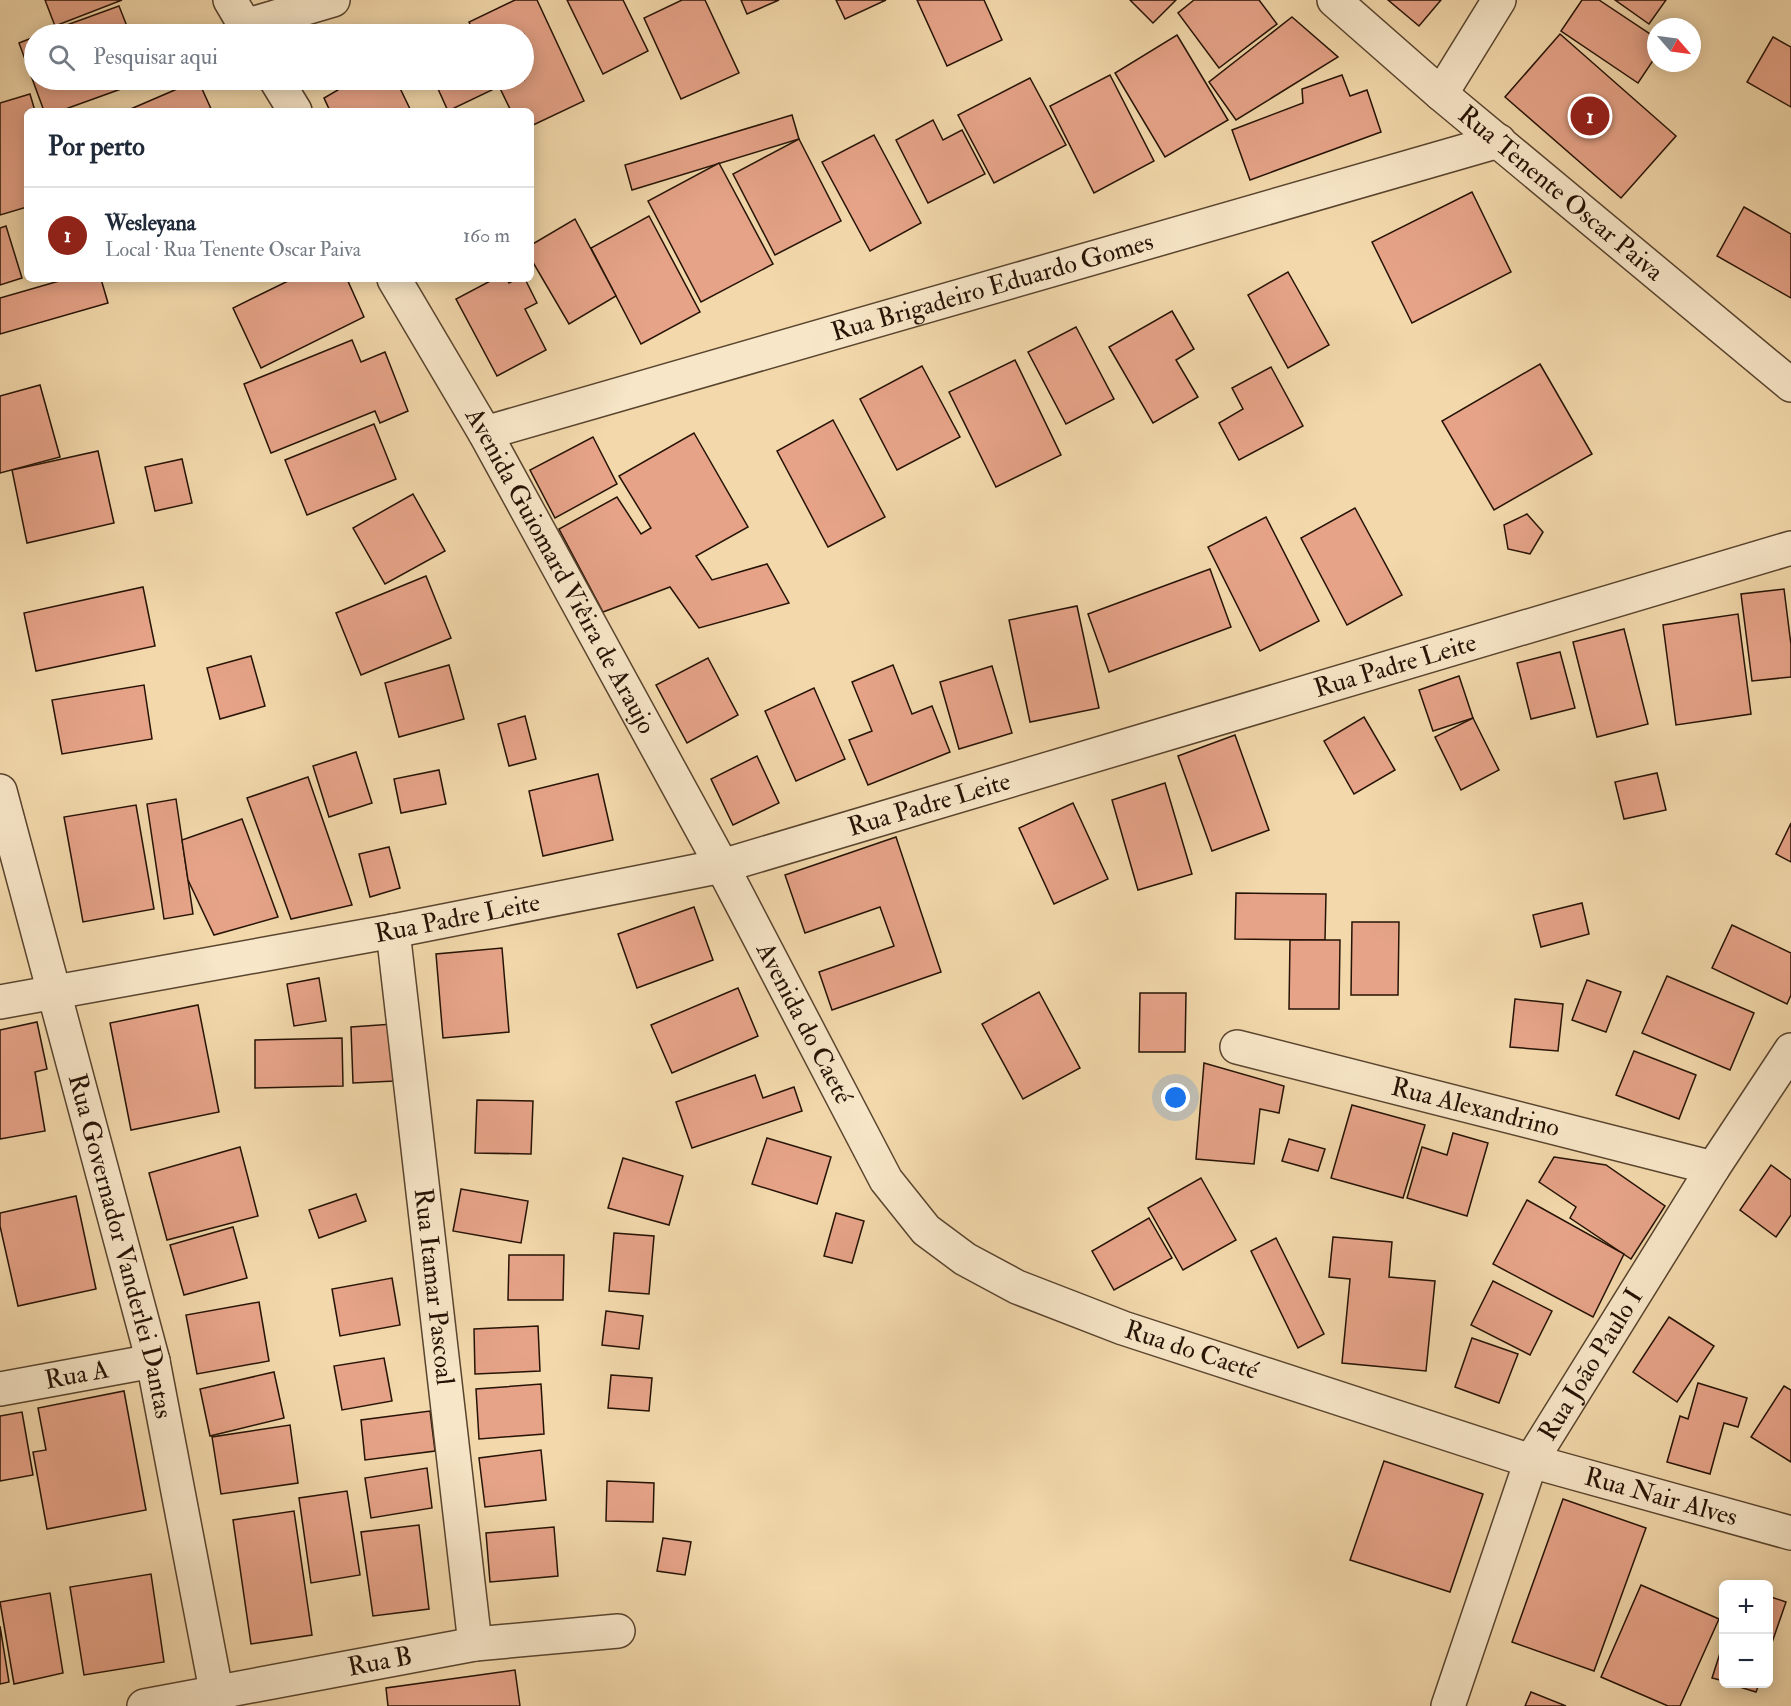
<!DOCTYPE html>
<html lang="pt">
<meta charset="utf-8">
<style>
:root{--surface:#fff;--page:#f2f2f3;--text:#1f2937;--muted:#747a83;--line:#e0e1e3;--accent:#8f2418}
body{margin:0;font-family:"IM FELL Double Pica",serif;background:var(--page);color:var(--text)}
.controls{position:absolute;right:18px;bottom:18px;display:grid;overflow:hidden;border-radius:9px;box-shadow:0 3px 15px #0003}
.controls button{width:54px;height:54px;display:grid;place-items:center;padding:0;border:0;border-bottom:2px solid var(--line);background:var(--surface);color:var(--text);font:30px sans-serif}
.compass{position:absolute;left:1647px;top:18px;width:54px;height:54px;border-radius:50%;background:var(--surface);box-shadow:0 3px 15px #0003;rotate:118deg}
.you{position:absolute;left:1176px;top:1098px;width:21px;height:21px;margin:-15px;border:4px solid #fff;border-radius:50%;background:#1a73e8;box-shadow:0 0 0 9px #1a73e833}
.badge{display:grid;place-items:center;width:39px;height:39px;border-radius:50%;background:var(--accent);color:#fff;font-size:20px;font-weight:700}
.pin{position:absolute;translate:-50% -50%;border:3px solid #fff;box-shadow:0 2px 6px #0006}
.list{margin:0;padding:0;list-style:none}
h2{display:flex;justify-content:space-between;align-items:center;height:78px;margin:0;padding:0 24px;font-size:26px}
h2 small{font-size:20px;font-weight:400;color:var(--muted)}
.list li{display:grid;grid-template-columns:39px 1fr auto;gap:18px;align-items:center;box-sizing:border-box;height:96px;padding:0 24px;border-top:2px solid var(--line)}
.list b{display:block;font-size:22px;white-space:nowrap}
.list p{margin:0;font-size:20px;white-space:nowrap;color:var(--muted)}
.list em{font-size:20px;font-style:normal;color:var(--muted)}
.icon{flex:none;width:33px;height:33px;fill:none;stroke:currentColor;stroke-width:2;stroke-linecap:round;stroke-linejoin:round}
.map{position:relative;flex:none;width:1791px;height:1706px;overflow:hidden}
.search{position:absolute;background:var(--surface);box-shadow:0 3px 15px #0003;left:24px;top:24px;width:510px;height:66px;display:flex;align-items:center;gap:15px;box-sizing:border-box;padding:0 21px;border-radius:33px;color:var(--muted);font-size:22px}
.panel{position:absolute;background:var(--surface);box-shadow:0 3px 15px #0003;left:24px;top:108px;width:510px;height:174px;border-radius:9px}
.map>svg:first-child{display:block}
.building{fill:#e6a388;stroke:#261305;stroke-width:1.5}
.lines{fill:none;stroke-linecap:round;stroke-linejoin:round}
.minor-casing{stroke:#59442e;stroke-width:36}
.tertiary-casing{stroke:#59442e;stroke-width:36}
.minor{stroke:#f7e6c8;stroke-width:33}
.tertiary{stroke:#f7e6c8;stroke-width:33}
.labels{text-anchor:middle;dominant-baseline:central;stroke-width:4.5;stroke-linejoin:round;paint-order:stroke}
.street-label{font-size:26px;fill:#261305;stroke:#f7e6c8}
</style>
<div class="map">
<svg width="1791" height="1706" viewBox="0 0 1791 1706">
<rect width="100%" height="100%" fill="#f2d8ab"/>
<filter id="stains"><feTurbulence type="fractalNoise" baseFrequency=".00333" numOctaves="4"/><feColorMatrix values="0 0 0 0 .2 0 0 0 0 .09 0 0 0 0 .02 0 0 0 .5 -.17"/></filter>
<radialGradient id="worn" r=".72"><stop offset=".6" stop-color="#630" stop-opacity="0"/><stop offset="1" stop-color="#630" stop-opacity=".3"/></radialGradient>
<g class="building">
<polygon points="45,0 122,0 55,26"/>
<polygon points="515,0 537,0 584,101 531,126 531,111 511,111 496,80 524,80 524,34 475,34 469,22"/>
<polygon points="567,0 623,0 648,51 603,74"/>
<polygon points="682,0 705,0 739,73 681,99 644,18"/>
<polygon points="741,0 779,0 747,14"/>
<polygon points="836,0 886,0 845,19"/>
<polygon points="917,0 984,0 1002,40 947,66"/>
<polygon points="1130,0 1176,0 1153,23"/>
<polygon points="1194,0 1259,0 1277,24 1219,68 1178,13"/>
<polygon points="1388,0 1441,0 1419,26"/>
<polygon points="1582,0 1599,0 1656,38 1656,56 1638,83 1561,31"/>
<polygon points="1615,0 1666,0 1649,24"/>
<polygon points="119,6 130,34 42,34"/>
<polygon points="1292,17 1338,57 1236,120 1209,82"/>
<polygon points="1560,34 1676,136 1621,198 1505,97"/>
<polygon points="1177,35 1228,120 1165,157 1115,73"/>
<polygon points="34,37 34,80 146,80 60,111 44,111 19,43"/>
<polygon points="1773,37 1791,47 1791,107 1747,82"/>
<polygon points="1110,75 1154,161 1094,193 1050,106"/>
<polygon points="1342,75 1350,96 1367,90 1381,132 1250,180 1232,130 1303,103 1302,89"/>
<polygon points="1030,78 1066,145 994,183 958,115"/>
<polygon points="198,80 212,111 126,111"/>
<polygon points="333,80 396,80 411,111 330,111 324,98 338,90"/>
<polygon points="434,80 487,80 492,90 448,111"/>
<polygon points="30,94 35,111 27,111 27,207 0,215 0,103"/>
<polygon points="792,115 799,139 632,190 625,165"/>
<polygon points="933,120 943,140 962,130 985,174 928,203 896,140"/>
<polygon points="874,135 921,223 870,251 822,162"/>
<polygon points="799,139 841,221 775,255 733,174"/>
<polygon points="719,163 773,264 701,302 648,201"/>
<polygon points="1472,192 1511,272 1412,323 1372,242"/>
<polygon points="1744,207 1791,234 1791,298 1717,256"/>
<polygon points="649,216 700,312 641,344 591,248"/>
<polygon points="575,219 616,296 569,324 531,259 531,245"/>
<polygon points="6,226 22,278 0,285 0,228"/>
<polygon points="1288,272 1329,345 1288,368 1248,295"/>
<polygon points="66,279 101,279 108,303 0,334 0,298"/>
<polygon points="292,279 347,279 364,317 261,368 233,308"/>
<polygon points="494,279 507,279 509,283 517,279 525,279 537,303 525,309 546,350 497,376 456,299"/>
<polygon points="1172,311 1194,349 1176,360 1198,397 1153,423 1109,347"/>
<polygon points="1076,327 1114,399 1066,424 1028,352"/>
<polygon points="352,340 361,362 385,352 408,411 380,423 375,411 271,453 244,384"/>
<polygon points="1015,360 1061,455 996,487 949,392"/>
<polygon points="1540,364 1592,454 1494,510 1442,421"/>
<polygon points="922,366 960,437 897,470 860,399"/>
<polygon points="1271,367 1303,426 1239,460 1219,423 1243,409 1232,388"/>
<polygon points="40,385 60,457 0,473 0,396"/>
<polygon points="833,420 885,517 828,547 777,451"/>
<polygon points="374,424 396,479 307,515 285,460"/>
<polygon points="694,433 748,527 696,556 712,580 767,564 789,603 699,628 670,587 603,612 559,529 617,497 641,534 651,528 619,476"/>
<polygon points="593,437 617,484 555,518 530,470"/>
<polygon points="98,451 114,523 27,543 12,470"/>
<polygon points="182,459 192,503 155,511 145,467"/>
<polygon points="413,494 445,551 385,584 353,528"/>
<polygon points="1355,508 1402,595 1347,625 1301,538"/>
<polygon points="1527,514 1543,532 1530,554 1508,549 1504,525"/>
<polygon points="1266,517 1319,621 1260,651 1208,547"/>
<polygon points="1210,569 1231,627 1109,672 1088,614"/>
<polygon points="426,576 451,638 361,675 336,613"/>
<polygon points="143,587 155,646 36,671 24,613"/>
<polygon points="1784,589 1791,645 1791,677 1752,681 1741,594"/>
<polygon points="1077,606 1099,708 1030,722 1009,620"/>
<polygon points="1738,614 1751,714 1676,725 1663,625"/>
<polygon points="1624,629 1648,724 1597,737 1573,642"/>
<polygon points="1560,652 1575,708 1531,719 1517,663"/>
<polygon points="251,656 265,706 220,719 207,668"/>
<polygon points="708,658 738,715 687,743 656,685"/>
<polygon points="449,665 464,719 399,737 385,683"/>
<polygon points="893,665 912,714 932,706 950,752 868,785 849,740 872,731 852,682"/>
<polygon points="992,666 1012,733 959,749 940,682"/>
<polygon points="1459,676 1473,718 1433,731 1419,690"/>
<polygon points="144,685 152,739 62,754 52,700"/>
<polygon points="814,688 845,759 796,781 765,711"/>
<polygon points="525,716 536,759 509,766 498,724"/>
<polygon points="1364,717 1395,770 1354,794 1324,741"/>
<polygon points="1473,718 1499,770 1461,790 1435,737"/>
<polygon points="1235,735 1269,830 1212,851 1178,756"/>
<polygon points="356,752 372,803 329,817 313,766"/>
<polygon points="757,756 779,803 733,825 711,779"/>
<polygon points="439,770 446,804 401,813 394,779"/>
<polygon points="1657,773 1666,810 1624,819 1615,782"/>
<polygon points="598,774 613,840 543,856 529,791"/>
<polygon points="308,777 352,905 291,919 247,798"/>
<polygon points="1165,783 1192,874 1138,890 1112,800"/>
<polygon points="176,799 193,914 164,919 147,804"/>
<polygon points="1073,803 1108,879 1054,904 1019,828"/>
<polygon points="136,805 154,909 83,922 64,817"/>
<polygon points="242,819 278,917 214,935 188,880 182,840"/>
<polygon points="1791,823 1791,862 1776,854"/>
<polygon points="896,837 941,972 832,1010 819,972 894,946 880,907 805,933 785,875"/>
<polygon points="389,847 400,888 370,897 359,854"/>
<polygon points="1236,893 1326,894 1325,940 1235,939"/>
<polygon points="1582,903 1589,934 1541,947 1533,915"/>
<polygon points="694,907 713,960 637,988 618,934"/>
<polygon points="1352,922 1399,922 1398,995 1351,995"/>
<polygon points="1732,925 1791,953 1791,995 1787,1004 1712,968"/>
<polygon points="1290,940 1340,940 1339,1009 1289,1009"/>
<polygon points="502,948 509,1032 443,1038 436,954"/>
<polygon points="1667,976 1754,1013 1730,1070 1642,1033"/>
<polygon points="319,978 326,1021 294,1026 287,984"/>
<polygon points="1587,980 1621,992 1606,1032 1572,1020"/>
<polygon points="738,988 758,1036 672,1073 651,1025"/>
<polygon points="1039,992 1080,1068 1023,1099 982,1024"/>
<polygon points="1140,993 1186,993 1185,1052 1139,1052"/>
<polygon points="1515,999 1563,1004 1558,1051 1510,1047"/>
<polygon points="198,1005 219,1112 131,1130 110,1023"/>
<polygon points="37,1022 47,1069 35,1072 45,1131 0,1139 0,1030"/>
<polygon points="393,1024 395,1081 353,1083 351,1027"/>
<polygon points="342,1038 343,1086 255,1088 255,1040"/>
<polygon points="1634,1051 1696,1075 1679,1119 1616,1095"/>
<polygon points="1204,1063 1284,1086 1279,1113 1260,1109 1254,1164 1196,1159"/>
<polygon points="755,1075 763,1098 794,1087 802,1111 692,1148 676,1102"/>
<polygon points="477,1100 533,1101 531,1154 475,1153"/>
<polygon points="1352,1105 1425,1125 1403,1198 1331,1178"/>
<polygon points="1453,1133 1488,1143 1467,1216 1407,1198 1422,1147 1447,1155"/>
<polygon points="767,1138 831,1157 817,1204 752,1184"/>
<polygon points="1289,1139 1325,1149 1318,1171 1282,1161"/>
<polygon points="240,1147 258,1216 167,1240 149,1173"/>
<polygon points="1554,1157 1606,1165 1665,1206 1631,1259 1570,1218 1576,1207 1539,1182"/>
<polygon points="623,1158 683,1176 669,1225 608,1208"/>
<polygon points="1771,1165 1791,1180 1791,1215 1776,1237 1740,1210"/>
<polygon points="1201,1178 1236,1240 1183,1270 1148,1208"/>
<polygon points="461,1189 528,1201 521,1243 453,1231"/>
<polygon points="356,1194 366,1221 319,1238 309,1210"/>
<polygon points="76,1196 96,1289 18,1306 0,1226 0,1213"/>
<polygon points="1527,1200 1624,1254 1593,1317 1493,1264"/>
<polygon points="836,1213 864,1221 852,1263 824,1256"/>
<polygon points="1149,1218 1172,1258 1114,1290 1092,1251"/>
<polygon points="233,1227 247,1278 184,1295 170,1245"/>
<polygon points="614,1233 654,1236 649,1294 609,1291"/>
<polygon points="1333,1237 1392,1242 1389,1277 1435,1281 1426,1371 1342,1363 1350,1279 1329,1277"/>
<polygon points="1276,1238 1324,1334 1298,1348 1251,1251"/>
<polygon points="509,1255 564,1255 563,1300 508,1300"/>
<polygon points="392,1278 400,1325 340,1336 332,1289"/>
<polygon points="1493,1281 1552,1311 1530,1355 1471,1325"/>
<polygon points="259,1302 269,1361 197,1374 186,1315"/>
<polygon points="606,1311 643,1316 639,1349 602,1345"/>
<polygon points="1669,1317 1714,1346 1677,1402 1633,1372"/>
<polygon points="538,1326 540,1371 475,1374 474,1329"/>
<polygon points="1472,1338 1518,1354 1499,1403 1455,1387"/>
<polygon points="384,1358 392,1401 342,1410 334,1366"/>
<polygon points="274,1372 284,1418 210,1436 200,1389"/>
<polygon points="611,1375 652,1378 649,1411 608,1408"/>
<polygon points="1698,1383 1747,1398 1738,1427 1724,1423 1710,1474 1667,1462 1680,1416 1688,1419"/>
<polygon points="541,1384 544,1434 479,1439 476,1389"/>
<polygon points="1784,1386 1791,1390 1791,1462 1751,1437"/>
<polygon points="124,1391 146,1510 47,1529 33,1452 46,1450 38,1408"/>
<polygon points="430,1411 435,1451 365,1460 361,1420"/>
<polygon points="22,1412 33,1475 0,1481 0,1416"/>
<polygon points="290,1425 298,1483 221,1494 212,1437"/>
<polygon points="541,1450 546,1500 485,1507 479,1458"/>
<polygon points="1384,1461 1483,1494 1450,1592 1350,1560"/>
<polygon points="427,1468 432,1508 371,1518 365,1478"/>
<polygon points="607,1481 654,1483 653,1522 606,1521"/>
<polygon points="347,1491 360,1575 311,1583 299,1498"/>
<polygon points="1563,1499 1646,1528 1594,1671 1512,1642"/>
<polygon points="294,1511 312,1635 251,1644 233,1520"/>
<polygon points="419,1525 429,1609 373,1616 361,1532"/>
<polygon points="554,1527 558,1576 490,1582 486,1533"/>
<polygon points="663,1538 691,1542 685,1575 657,1571"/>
<polygon points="151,1574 164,1662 84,1675 70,1587"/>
<polygon points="1641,1585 1719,1619 1680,1706 1668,1706 1601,1677"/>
<polygon points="50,1593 63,1673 14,1684 0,1602"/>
<polygon points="1768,1596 1786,1602 1768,1654"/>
<polygon points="0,1626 9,1682 0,1684"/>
<polygon points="1724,1641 1724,1681 1712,1678"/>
<polygon points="515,1670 520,1706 388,1706 386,1688"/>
<polygon points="1730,1684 1759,1684 1756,1692"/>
<polygon points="1531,1692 1566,1706 1525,1706"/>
</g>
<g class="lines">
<defs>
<g id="minor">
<polyline points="230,0 250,34"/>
<polyline points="245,26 333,0"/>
<polyline points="276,80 295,111"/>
<polyline points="1441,94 1499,0"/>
<path id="s1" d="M 394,279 L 485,433 L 722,866 L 886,1180 L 926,1230 L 965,1259 L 1017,1287 L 1123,1328 L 1531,1461 L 1791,1533"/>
<path id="s2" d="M 485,433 L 1499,141"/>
<path id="s3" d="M 0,791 L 153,1361 L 219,1706"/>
<path id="s4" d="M 393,931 L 475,1644"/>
<path id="s5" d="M 0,1002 L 393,931 L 722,866 L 1791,548"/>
<path id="s6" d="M 1237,1047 L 1713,1168"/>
<path id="s7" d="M 0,1389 L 153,1361"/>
<path id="s8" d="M 144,1706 L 475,1644 L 618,1631"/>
<path id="s9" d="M 1448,1706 L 1531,1461 L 1713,1168 L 1791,1050"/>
</g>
<g id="tertiary">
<path id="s10" d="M 1334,0 L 1441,94 L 1791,385"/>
</g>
</defs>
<use href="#minor" class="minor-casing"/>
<use href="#tertiary" class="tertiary-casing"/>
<use href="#minor" class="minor"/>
<use href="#tertiary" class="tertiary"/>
</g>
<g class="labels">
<g class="street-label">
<text stroke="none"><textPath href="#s10" startOffset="298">Rua Tenente Oscar Paiva</textPath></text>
<text stroke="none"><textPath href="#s2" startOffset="528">Rua Brigadeiro Eduardo Gomes</textPath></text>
<text stroke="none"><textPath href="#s1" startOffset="336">Avenida Guiomard Viêira de Araujo</textPath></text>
<text stroke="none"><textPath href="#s5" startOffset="1437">Rua Padre Leite</textPath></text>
<text stroke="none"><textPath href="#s5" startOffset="951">Rua Padre Leite</textPath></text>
<text stroke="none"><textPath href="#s5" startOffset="465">Rua Padre Leite</textPath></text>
<text stroke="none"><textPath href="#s1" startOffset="850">Avenida do Caeté</textPath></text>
<text stroke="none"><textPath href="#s6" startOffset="246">Rua Alexandrino</textPath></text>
<text stroke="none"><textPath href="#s3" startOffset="471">Rua Governador Vanderlei Dantas</textPath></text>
<text stroke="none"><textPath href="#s4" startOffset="358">Rua Itamar Pascoal</textPath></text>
<text stroke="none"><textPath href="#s1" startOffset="1384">Rua do Caeté</textPath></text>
<text stroke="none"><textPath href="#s9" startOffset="372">Rua João Paulo I</textPath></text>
<text stroke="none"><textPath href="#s7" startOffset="78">Rua A</textPath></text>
<text stroke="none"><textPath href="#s1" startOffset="1876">Rua Nair Alves</textPath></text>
<text stroke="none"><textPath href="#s8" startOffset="240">Rua B</textPath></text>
</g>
</g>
<rect width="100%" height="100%" filter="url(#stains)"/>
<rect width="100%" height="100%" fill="url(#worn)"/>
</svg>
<div class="controls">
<button>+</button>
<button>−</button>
</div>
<svg class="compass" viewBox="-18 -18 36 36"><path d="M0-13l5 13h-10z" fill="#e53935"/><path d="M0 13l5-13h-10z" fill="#747a83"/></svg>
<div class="you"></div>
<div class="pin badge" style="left:1590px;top:116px">1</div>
<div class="search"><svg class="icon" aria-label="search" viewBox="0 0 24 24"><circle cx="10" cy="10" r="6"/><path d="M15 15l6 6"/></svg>Pesquisar aqui</div>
<section class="panel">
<h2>Por perto<small></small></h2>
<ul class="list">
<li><span class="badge">1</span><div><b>Wesleyana</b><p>Local · Rua Tenente Oscar Paiva</p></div><em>160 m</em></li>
</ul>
</section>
</div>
